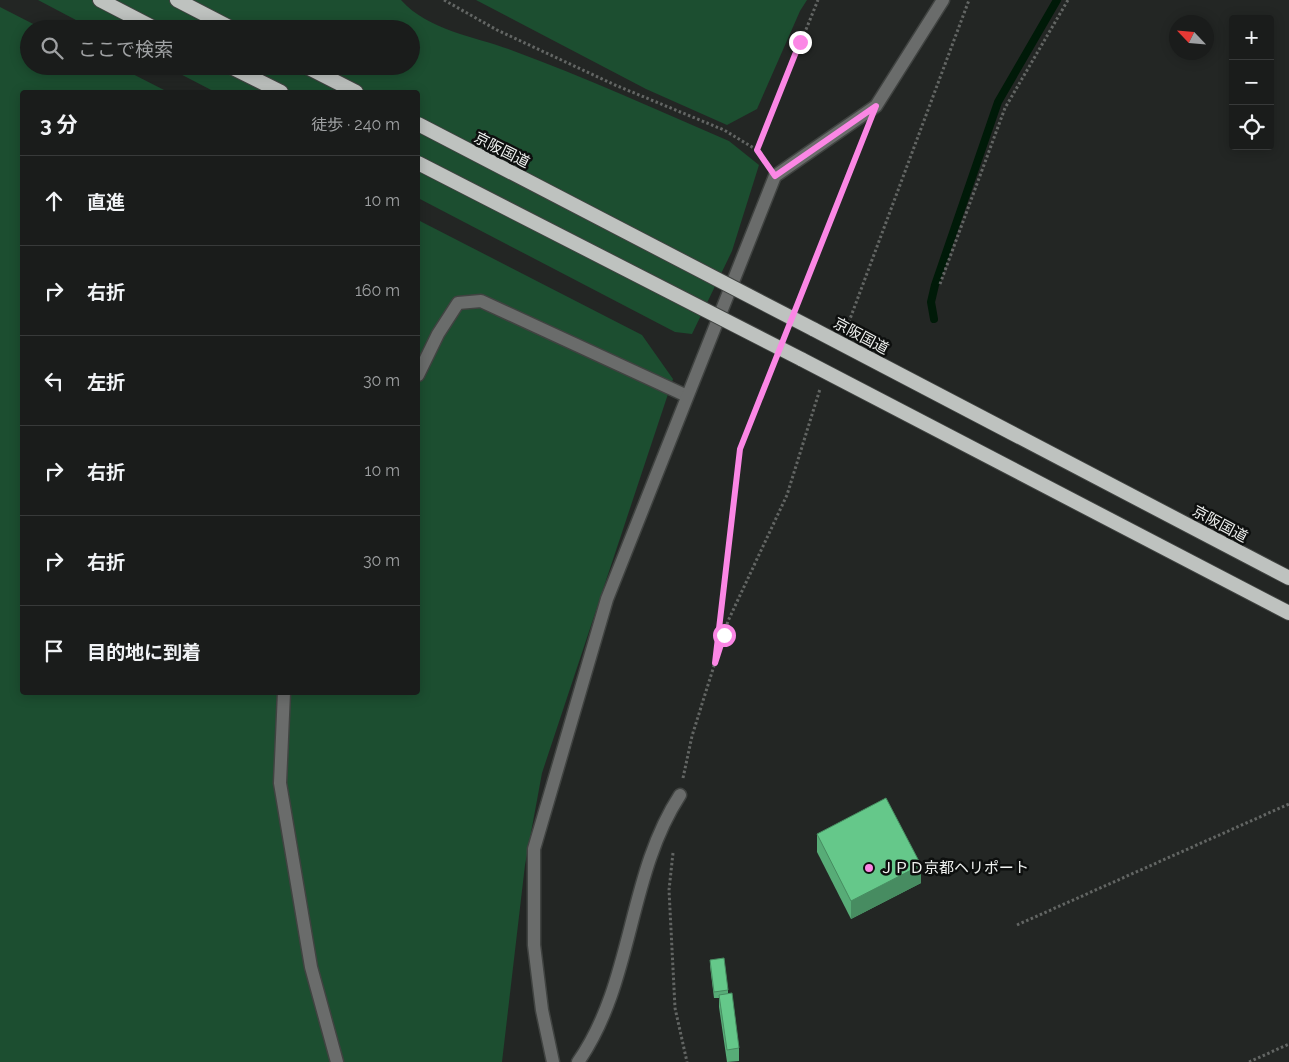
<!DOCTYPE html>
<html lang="ja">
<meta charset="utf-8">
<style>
:root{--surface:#1a1c1b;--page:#232524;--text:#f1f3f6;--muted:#9fa1a3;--line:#383a3a}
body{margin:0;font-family:Raleway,"Noto Sans JP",sans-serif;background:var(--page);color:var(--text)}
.controls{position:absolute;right:15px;top:15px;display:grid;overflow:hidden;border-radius:5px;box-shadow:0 2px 12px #0003}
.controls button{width:45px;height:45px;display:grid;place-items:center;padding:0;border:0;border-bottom:1px solid var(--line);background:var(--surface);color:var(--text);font:25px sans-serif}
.compass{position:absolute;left:1169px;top:15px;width:45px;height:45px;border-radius:50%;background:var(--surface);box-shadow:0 2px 12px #0003;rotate:296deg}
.stop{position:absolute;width:15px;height:15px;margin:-11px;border:4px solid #fb87e5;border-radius:50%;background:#fff}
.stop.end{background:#fb87e5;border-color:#fff;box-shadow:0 1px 5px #0008}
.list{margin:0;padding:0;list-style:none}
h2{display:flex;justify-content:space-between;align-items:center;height:65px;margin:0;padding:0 20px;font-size:21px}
h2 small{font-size:16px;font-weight:400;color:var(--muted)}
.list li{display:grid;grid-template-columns:32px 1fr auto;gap:15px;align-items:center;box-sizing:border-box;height:90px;padding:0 20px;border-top:1px solid var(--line)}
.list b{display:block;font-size:19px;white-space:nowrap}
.list em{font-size:16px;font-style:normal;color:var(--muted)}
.icon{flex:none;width:28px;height:28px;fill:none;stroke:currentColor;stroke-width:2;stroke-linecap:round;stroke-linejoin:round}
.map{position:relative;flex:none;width:1289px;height:1062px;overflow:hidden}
.search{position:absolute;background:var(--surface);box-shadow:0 2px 12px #0003;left:20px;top:20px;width:400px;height:55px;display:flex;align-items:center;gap:12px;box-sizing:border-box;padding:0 18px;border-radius:28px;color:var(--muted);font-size:19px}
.panel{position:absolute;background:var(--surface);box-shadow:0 2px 12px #0003;left:20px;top:90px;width:400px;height:605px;border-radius:5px}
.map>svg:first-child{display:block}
.green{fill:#1c4e30}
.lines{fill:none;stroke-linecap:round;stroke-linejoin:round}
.stream{stroke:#001a08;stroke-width:8}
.service-casing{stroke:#404341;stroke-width:15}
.trunk-casing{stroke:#404341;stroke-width:16}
.path{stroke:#636664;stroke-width:3;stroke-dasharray:2.5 2.5;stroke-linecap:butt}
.service{stroke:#6a6c6b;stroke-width:12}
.trunk{stroke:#bec2bf;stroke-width:14}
.trunk-bridge-casing{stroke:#404341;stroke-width:16;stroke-linecap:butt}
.trunk-bridge{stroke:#bec2bf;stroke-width:14}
.wall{fill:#57ac77}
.shaded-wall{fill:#478c61}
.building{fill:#65c88a;stroke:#478c61}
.route{stroke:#fb87e5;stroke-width:6}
.poi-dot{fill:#fb87e5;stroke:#0d0f0e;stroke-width:2}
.labels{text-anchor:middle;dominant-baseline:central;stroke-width:5;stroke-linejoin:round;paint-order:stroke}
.street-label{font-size:15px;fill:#f0f2f0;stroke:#0d0f0e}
.poi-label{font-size:15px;fill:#f0f2f0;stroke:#0d0f0e;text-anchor:start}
</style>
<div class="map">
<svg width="1289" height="1062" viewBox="0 0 1289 1062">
<rect width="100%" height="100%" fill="#232624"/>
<g class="green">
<path d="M 38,0 L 401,0 C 429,31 474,36 511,50 C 585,77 657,110 729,141 L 759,165 L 732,251 L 692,334 L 675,332 L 418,198 L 418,92 L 215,92 L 165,66 L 411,66 L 411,29 L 93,29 Z"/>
<polygon points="476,0 807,0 800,11 757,109 727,125 646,89"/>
<polygon points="0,7 43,29 29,29 29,66 117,66 168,92 22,92 22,692 418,692 418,220 642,335 673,379 542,773 525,865 502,1062 0,1062"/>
</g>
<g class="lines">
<polyline class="stream" points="934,319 931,302 935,285 998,102 1057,0"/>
<defs>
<g id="service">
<polyline points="418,375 438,334 458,303 481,301 687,396"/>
<polyline points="284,692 280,783 311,967 337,1062"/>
<polyline points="553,1062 542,1010 534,945 534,849 607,599 775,176 876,106 943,0"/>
<path d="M 578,1062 C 634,982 627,876 680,795"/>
</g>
<g id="trunk">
<polyline points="100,0 156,29"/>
<polyline points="177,0 233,29"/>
<polyline points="229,66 281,92"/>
<polyline points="305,66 356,92"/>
<polyline points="813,329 1289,578"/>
<polyline points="801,359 1289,613"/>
</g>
</defs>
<use href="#service" class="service-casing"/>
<use href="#trunk" class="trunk-casing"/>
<g class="path">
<polyline points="444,0 497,30 615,85 724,130 757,150"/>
<polyline points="766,162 757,150 818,0"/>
<polyline points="940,284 1005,108 1068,0"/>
<polyline points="798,300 863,139"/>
<polyline points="847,327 969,0"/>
<polyline points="716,655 740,449 773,364"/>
<polyline points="683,778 692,736 728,621 787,495 820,389"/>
<polyline points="673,853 669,890 675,1008 687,1062"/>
<polyline points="1017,925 1289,804"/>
<polyline points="1249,1062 1289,1044"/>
</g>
<use href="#service" class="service"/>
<use href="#trunk" class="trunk"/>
<defs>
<g id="trunk-bridge">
<polyline points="418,124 813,329"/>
<polyline points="418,163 801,359"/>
</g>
</defs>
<use href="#trunk-bridge" class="trunk-bridge-casing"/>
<use href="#trunk-bridge" class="trunk-bridge"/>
</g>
<g class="wall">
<polygon points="817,834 921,883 851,919 817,852"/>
<polygon points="710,960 728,990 728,994 739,1048 739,1061 727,1062 719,1007 719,998 714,998 710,966"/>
</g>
<polygon class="shaded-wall" points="921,865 921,883 851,919 851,901"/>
<g class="building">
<polygon points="886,798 921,865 851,901 817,834"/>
<polygon points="724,958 728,990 714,992 710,960"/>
<polygon points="732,993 739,1048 727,1050 719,995"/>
</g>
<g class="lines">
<polyline class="route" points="724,635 715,663 740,449 876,106 775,176 757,150 800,42"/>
</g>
<circle class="poi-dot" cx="869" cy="868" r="5"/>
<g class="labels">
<g class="street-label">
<text transform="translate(502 150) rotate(27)">京阪国道</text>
<text transform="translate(861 336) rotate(28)">京阪国道</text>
<text transform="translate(1220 524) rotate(28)">京阪国道</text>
</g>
<g class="poi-label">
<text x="879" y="868">ＪＰＤ京都ヘリポート</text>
</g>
</g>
</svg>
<div class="controls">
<button>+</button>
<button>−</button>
<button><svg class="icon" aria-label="locate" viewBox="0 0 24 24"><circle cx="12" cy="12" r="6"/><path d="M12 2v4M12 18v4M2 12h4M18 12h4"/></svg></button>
</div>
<svg class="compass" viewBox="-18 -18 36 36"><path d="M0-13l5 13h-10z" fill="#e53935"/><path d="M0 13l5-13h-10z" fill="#9fa1a3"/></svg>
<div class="stop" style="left:724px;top:635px"></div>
<div class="stop end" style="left:800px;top:42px"></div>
<div class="search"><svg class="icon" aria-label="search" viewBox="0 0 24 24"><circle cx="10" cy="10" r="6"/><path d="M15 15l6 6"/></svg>ここで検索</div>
<section class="panel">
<h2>3 分<small>徒歩 · 240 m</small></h2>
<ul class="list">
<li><svg class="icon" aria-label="ahead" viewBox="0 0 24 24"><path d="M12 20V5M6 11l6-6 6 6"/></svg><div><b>直進</b></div><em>10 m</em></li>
<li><svg class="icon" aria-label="right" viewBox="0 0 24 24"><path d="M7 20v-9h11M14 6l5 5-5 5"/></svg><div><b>右折</b></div><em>160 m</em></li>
<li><svg class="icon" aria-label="left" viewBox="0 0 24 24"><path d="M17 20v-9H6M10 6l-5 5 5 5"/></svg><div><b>左折</b></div><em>30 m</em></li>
<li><svg class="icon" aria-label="right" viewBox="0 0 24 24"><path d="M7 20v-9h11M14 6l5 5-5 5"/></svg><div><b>右折</b></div><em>10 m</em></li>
<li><svg class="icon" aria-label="right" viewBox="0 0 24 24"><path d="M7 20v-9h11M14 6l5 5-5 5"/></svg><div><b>右折</b></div><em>30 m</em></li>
<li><svg class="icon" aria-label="arrive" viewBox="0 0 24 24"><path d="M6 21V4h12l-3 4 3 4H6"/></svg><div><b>目的地に到着</b></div></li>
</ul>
</section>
</div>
